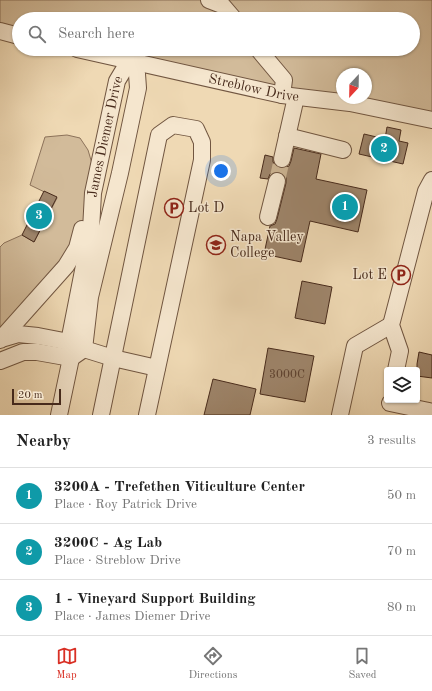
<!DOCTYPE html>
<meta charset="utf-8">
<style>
:root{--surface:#fff;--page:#f6f6f6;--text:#222;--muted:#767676;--line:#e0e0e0;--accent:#d93025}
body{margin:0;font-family:"Old Standard TT",serif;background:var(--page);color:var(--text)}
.controls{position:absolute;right:12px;bottom:12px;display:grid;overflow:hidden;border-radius:4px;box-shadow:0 1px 3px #0004}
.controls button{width:36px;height:36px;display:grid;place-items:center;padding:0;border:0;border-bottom:1px solid var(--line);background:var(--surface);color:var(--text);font:20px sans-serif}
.compass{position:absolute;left:336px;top:68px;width:36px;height:36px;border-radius:50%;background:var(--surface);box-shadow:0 1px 3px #0004;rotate:202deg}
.scale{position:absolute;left:12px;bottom:10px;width:49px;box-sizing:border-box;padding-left:4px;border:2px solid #472a1b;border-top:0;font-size:11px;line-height:14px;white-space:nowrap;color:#472a1b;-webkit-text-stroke:3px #f5e6ce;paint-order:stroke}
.you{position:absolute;left:221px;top:171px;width:14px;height:14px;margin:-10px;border:3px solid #fff;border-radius:50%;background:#1a73e8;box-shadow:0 0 0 6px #1a73e833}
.badge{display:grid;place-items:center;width:26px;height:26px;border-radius:50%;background:var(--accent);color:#fff;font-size:13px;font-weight:700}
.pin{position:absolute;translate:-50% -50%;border:2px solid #fff;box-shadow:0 1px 4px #0006}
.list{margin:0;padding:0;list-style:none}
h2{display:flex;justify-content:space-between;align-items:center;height:52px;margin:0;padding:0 16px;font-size:17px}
h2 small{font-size:13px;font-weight:400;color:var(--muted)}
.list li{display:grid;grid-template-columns:26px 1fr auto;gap:12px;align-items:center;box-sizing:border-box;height:56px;padding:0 16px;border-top:1px solid var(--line)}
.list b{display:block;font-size:15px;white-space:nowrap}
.list p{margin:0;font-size:13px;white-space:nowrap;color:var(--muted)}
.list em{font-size:13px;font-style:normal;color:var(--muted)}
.icon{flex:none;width:22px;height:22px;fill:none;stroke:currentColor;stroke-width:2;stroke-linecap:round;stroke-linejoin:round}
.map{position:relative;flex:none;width:432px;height:415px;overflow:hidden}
.search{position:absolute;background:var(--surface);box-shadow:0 1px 3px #0004;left:12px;right:12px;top:12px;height:44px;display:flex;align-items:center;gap:10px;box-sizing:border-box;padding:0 14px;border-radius:22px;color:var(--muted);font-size:15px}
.sheet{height:220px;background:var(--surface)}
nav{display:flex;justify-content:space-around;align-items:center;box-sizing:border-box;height:56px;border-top:1px solid var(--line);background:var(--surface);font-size:11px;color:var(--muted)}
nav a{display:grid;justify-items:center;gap:2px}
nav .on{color:var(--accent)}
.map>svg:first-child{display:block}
.green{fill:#d2bb9a;stroke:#8c725a;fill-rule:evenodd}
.building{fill:#9e856b;stroke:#472a1b}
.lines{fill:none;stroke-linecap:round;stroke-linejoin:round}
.minor-tunnel{stroke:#cdb695;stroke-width:16;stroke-dasharray:16 8;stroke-linecap:butt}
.minor-casing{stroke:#715641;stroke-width:18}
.minor{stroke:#f5e6ce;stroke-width:16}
.labels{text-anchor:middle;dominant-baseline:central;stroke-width:3;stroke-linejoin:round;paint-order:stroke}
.number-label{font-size:12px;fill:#5d412f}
.street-label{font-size:14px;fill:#472a1b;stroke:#f5e6ce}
.poi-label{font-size:14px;fill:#472a1b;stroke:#f5e6ce;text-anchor:start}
</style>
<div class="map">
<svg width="432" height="415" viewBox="0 0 432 415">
<rect width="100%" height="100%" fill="#efd9b4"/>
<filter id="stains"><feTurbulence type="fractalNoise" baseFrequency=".005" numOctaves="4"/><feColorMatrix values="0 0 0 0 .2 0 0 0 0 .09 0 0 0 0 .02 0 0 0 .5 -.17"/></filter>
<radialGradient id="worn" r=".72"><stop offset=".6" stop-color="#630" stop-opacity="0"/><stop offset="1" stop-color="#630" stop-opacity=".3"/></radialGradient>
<g class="green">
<path d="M 0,0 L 432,0 L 432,120 L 77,49 L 413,49 L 413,19 L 19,19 L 19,36 L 0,31 ZM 342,74 L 366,74 L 366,98 L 342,98 Z"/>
<polygon points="67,135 80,138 88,150 96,177 93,193 83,221 77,248 0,340 0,247 4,243 22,235 34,242 57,198 30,185 45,137"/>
</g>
<g class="building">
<polygon points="387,127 401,130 399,141 408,143 403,164 359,154 364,134 385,139"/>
<polygon points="294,148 321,154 316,179 367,190 358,232 310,221 301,262 264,254 270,226 275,224 277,219 286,183 286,178 284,174 279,172 274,172 270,174 268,179 260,178 265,155 273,157 273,162 276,166 280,168 284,168 289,166 291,161"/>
<polygon points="44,191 57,197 34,242 22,235"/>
<polygon points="302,281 332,287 325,324 295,318"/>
<polygon points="268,348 314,356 305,402 260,394"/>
<polygon points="419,352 432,355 432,378 417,376 417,364"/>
<polygon points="213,379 256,389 250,415 204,415"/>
</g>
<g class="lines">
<polyline class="minor-tunnel" points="277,181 282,159"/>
<defs>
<g id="minor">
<polyline points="209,0 222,5 234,19"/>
<polyline points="0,31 19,36"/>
<path id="s1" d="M 77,49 L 282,95 L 350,103 L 432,120"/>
<polyline points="258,49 284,80 282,95"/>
<polyline points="287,136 343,150"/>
<polyline points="282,159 296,97"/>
<polyline points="268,217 277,181"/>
<polyline points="1,339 18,334 38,336 69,342 84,349 113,358 157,368"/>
<polyline points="0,340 66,266 77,248 82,229"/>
<polyline points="0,361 23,352 37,352 71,358 84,349 90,297 120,173 138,88 137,74 133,62"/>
<polyline points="396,370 400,351 391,325 426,191 432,180"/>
<polyline points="390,403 429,411 428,415"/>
<path id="s2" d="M 59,415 L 71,358 L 69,342 L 91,230 L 93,193 L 117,81 L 123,71 L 133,62"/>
<polyline points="101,415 159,135 173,125 196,129 202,142 202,160 147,415"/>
<polyline points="340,415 355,346 391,325"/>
</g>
</defs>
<use href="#minor" class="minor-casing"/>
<use href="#minor" class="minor"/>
</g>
<defs>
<symbol id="parking-ring" viewBox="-11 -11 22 22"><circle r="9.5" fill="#f5e6ce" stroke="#8f2418" stroke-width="1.5"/><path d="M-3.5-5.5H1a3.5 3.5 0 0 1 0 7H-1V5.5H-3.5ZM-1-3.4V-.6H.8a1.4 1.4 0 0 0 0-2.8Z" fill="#8f2418"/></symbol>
<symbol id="university-ring" viewBox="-11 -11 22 22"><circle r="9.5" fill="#f5e6ce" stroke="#8f2418" stroke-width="1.5"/><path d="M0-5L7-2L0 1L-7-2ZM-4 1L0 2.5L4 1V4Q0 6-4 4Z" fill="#8f2418"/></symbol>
</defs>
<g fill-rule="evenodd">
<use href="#parking-ring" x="163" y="197" width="22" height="22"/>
<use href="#university-ring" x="205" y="234" width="22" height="22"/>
<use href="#parking-ring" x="390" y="264" width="22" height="22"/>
</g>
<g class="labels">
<g class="number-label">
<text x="287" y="375">3000C</text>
</g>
<g class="street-label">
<text stroke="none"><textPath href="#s1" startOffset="181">Streblow Drive</textPath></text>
<text stroke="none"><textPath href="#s2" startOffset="283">James Diemer Drive</textPath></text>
</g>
<g class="poi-label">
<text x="188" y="208">Lot D</text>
<text x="230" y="237">Napa Valley<tspan x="230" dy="16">College</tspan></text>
<text x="387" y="275" text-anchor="end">Lot E</text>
</g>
</g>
<rect width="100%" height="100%" filter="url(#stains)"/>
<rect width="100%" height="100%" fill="url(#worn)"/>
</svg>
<div class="controls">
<button><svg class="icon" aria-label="layers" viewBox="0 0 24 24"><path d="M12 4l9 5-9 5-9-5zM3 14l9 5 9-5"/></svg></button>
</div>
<svg class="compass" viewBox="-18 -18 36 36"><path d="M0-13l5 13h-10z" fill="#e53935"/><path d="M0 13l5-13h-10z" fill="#767676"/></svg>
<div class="scale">20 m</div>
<div class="you"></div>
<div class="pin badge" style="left:345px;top:207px;background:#0f9aa8">1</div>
<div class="pin badge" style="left:384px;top:149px;background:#0f9aa8">2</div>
<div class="pin badge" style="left:39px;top:216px;background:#0f9aa8">3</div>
<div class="search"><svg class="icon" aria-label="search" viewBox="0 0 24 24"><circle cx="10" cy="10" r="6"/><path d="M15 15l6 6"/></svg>Search here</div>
</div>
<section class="sheet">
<h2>Nearby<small>3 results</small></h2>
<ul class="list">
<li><span class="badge" style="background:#0f9aa8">1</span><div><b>3200A - Trefethen Viticulture Center</b><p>Place · Roy Patrick Drive</p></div><em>50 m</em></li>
<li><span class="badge" style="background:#0f9aa8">2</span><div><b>3200C - Ag Lab</b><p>Place · Streblow Drive</p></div><em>70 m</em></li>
<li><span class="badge" style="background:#0f9aa8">3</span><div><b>1 - Vineyard Support Building</b><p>Place · James Diemer Drive</p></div><em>80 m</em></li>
</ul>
</section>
<nav>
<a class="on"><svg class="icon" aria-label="map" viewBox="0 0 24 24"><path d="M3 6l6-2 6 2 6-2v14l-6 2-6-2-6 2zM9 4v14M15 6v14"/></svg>Map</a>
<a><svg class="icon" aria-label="directions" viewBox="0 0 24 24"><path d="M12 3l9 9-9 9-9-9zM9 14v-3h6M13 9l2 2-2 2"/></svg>Directions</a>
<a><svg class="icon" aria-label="saved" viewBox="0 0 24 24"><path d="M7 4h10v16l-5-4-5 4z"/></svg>Saved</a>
</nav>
